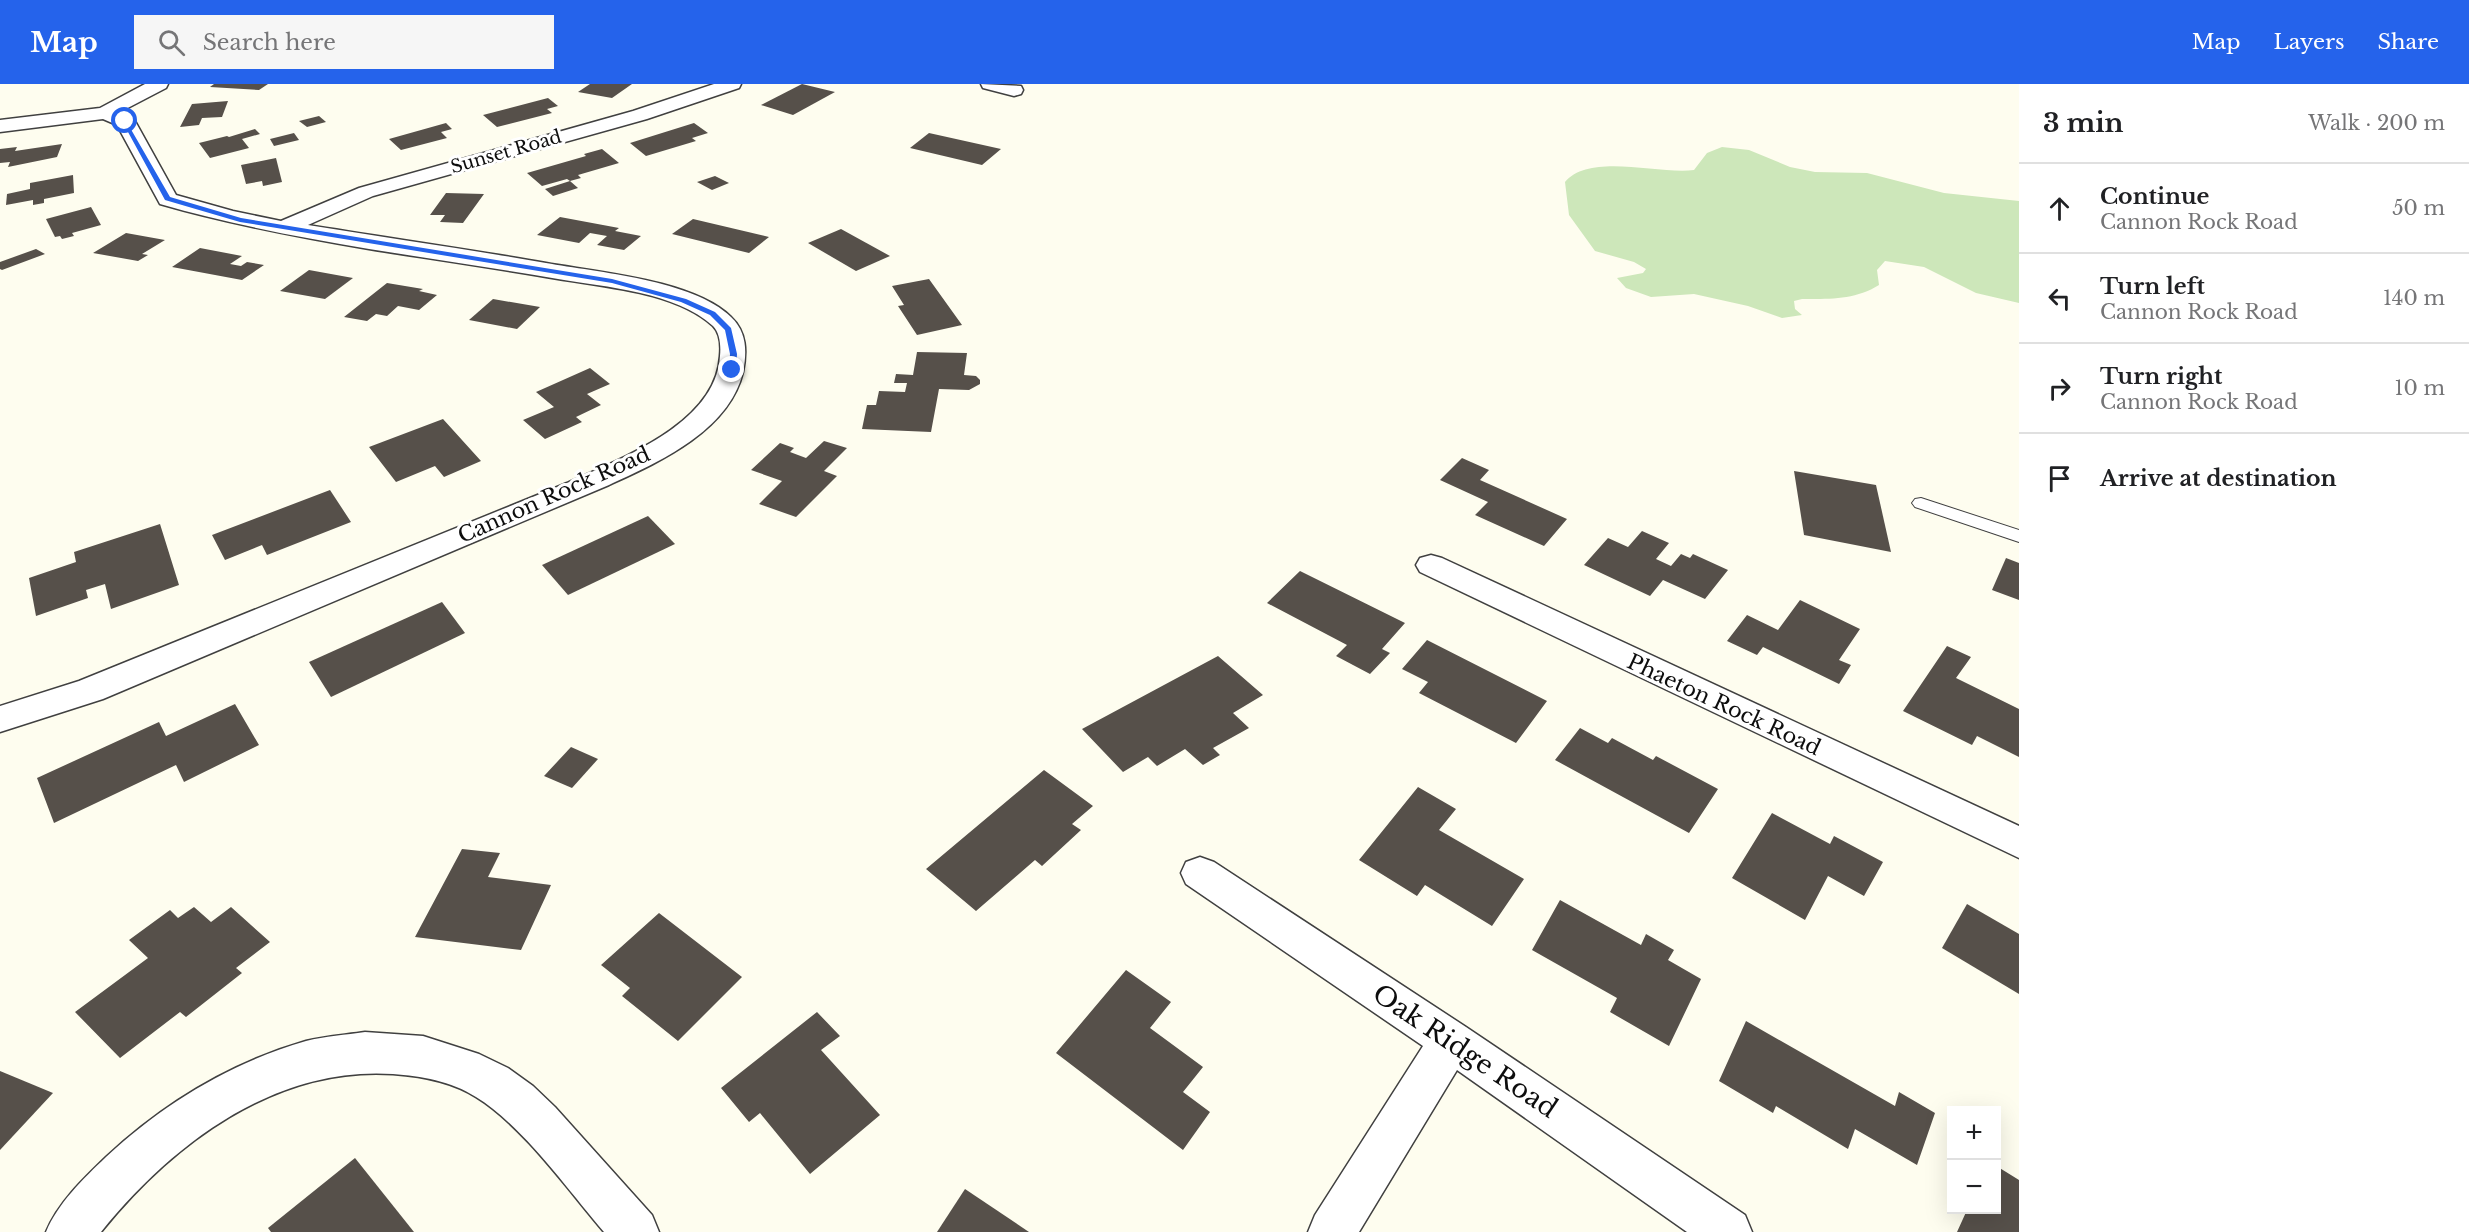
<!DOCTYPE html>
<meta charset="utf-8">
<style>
:root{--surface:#fff;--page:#f6f6f6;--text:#202124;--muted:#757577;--line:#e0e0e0;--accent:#2563eb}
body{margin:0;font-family:"Libre Baskerville",serif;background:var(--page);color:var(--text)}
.controls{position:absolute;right:18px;bottom:18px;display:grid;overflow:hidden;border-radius:0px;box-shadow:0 6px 24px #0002}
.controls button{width:54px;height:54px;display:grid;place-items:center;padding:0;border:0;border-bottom:2px solid var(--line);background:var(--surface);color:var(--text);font:30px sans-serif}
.stop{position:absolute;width:18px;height:18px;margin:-14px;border:4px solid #2563eb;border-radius:50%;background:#fff}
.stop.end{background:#2563eb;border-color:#fff;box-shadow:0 2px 6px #0008}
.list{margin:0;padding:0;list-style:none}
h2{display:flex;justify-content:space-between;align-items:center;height:78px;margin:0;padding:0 24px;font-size:26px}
h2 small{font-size:20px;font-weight:400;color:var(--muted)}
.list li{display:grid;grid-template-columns:39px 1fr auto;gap:18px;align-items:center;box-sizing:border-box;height:90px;padding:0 24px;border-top:2px solid var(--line)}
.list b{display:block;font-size:22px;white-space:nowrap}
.list p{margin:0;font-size:20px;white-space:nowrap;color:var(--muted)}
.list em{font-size:20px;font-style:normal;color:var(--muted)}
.icon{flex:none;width:33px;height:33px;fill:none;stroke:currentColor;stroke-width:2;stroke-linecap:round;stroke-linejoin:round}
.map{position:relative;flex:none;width:2019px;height:1148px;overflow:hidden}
header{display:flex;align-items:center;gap:36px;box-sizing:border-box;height:84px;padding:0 30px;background:var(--accent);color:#fff}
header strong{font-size:28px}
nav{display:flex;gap:33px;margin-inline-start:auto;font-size:21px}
.search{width:420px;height:54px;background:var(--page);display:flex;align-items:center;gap:15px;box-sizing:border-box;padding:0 21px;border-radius:0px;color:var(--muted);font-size:22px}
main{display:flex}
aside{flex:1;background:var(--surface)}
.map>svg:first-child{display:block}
.green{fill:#cde7ba}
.building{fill:#56504a}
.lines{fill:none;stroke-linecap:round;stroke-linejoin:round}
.service-casing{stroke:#404040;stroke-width:2}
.minor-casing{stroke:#404040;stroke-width:3}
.service{fill:#fff;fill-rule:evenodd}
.minor{fill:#fff;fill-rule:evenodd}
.route{fill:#2563eb}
.labels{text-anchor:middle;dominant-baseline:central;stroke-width:6;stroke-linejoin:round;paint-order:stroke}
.far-street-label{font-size:18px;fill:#0d0d0d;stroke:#fff}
.street-label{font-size:21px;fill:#0d0d0d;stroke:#fff}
.near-street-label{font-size:26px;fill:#0d0d0d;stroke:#fff}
</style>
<header>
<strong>Map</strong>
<div class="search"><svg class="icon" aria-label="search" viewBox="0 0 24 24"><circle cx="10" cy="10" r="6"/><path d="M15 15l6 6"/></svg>Search here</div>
<nav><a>Map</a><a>Layers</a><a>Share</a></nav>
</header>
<main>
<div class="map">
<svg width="2019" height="1148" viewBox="0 0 2019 1148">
<rect width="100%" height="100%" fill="#fefdef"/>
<path class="green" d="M 1722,63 L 1749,66 L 1790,83 L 1815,88 L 1867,89 L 1944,109 L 2019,117 L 2019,219 L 1976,209 L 1924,183 L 1885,177 L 1877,186 L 1879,201 C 1855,216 1830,215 1802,215 L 1794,217 L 1795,225 L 1802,231 L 1782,234 L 1748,222 L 1694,210 L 1651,213 L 1626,204 L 1617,194 L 1643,189 L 1646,185 L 1634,178 L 1595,167 L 1569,131 L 1565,98 C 1590,68 1660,91 1694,86 L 1707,69 Z"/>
<g class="building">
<polygon points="214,0 268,0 259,6 210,3"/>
<polygon points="590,0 632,0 612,14 578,8"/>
<polygon points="802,0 835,8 793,31 761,21"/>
<polygon points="548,14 558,22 547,25 552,29 497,43 483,31"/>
<polygon points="228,17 222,33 202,34 199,41 180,43 192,20"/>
<polygon points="319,32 326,38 307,43 299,37"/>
<polygon points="446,39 452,45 441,48 447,54 401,66 389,55"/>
<polygon points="694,39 708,49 692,54 696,57 646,72 630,59"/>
<polygon points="255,45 260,50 242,55 249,64 210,74 199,59 227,52 229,53"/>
<polygon points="294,49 299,56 274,62 270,55"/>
<polygon points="929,49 1001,65 982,81 910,64"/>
<polygon points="62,60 57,73 8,83 10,78 0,79 0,65 17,63 15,67"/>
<polygon points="602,65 619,79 578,91 581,94 570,97 567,95 542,102 527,89 586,72 584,70"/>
<polygon points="276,74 282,98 263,102 262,97 246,100 241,81"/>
<polygon points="73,91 74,109 44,115 44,119 33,121 33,116 6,121 7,110 30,105 30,99"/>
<polygon points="715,92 729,99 712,106 697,98"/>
<polygon points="570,97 578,104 553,112 545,105"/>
<polygon points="446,109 484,110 463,139 440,138 445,131 430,131"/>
<polygon points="91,123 101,141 72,149 74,152 62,155 60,152 55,153 46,135"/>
<polygon points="560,133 619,144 615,147 641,152 624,166 597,161 607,152 590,149 579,159 537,151"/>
<polygon points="693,135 769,153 749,169 672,150"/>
<polygon points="841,145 890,172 856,187 808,159"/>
<polygon points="126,149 165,156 142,170 148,171 138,177 93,169"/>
<polygon points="200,164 242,172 230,180 241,182 247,178 264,181 242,196 172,183"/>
<polygon points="36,165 45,170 2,186 0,185 0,178"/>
<polygon points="309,186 353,194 325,215 280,207"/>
<polygon points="929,195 962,241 917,251 898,222 904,221 892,202"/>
<polygon points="387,199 423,205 419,207 437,211 419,226 398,222 387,232 376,230 367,237 344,233"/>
<polygon points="493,215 540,223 517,245 469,236"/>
<polygon points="917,268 967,269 964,291 976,292 980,296 980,300 969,306 939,305 931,348 862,345 867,321 876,321 879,307 905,308 907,299 894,299 896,290 913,291"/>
<polygon points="590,284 610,300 587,310 601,321 576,333 582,338 545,355 523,336 554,323 536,308"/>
<polygon points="443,335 481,377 444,393 435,382 396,398 369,363"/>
<polygon points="824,357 847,364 824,387 837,392 796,433 759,420 782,397 751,386 780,359 794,364 790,368 806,374"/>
<polygon points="1462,374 1489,386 1480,396 1567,435 1544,462 1475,431 1488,418 1440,396"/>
<polygon points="1794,387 1876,401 1891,468 1804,451"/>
<polygon points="330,406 351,438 267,471 262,461 225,476 212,451"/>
<polygon points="648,432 675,460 568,511 542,481"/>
<polygon points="160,440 179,501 111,525 105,500 86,506 88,514 36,532 29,494 76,478 74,468"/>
<polygon points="1642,447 1669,459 1656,475 1671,482 1681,470 1690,474 1693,470 1728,486 1705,515 1663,496 1650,512 1584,481 1608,454 1628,463"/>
<polygon points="2006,474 2019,479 2019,516 1992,506"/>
<polygon points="1300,487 1405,539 1382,565 1390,569 1370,590 1336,572 1347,561 1267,519"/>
<polygon points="1800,516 1860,545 1839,576 1851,581 1839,600 1763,563 1757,571 1727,557 1747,531 1778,546"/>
<polygon points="442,518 465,549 331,613 309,578"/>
<polygon points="1427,556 1547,617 1516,659 1419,609 1428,598 1402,585"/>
<polygon points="1947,562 1971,573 1956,594 2019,625 2019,673 1977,652 1972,661 1903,627"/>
<polygon points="1218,572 1263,611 1233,629 1249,644 1213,664 1220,671 1203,681 1185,665 1157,682 1148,673 1123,688 1082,645"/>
<polygon points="235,620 259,661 184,698 176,681 54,739 37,694 159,638 166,652"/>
<polygon points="1580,644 1608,659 1612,654 1653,676 1656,672 1718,705 1689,749 1555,676"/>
<polygon points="571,663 598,675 572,704 544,692"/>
<polygon points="1044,686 1093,722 1072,740 1081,746 1042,782 1035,776 976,827 926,785"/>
<polygon points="1418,703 1456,725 1439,746 1524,795 1492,842 1425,801 1417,812 1359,776"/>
<polygon points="1772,729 1830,760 1834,752 1883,778 1864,812 1828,792 1805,836 1732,794"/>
<polygon points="462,765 500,769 488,793 551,801 521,866 415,853"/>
<polygon points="1560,816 1641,861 1646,850 1674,866 1668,876 1701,895 1669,962 1610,928 1617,914 1532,866"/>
<polygon points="1967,820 2019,850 2019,910 1942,864"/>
<polygon points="194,823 211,838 231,823 270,858 236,884 242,889 186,933 180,928 120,974 75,928 148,874 129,856 170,826 178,834"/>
<polygon points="659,829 742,893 678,957 622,912 630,904 601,881"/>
<polygon points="1126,886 1171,918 1150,944 1203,983 1183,1008 1210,1028 1183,1066 1056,969"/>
<polygon points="817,928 840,952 821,966 880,1031 810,1090 760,1029 749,1038 721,1004"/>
<polygon points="1746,937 1895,1022 1899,1008 1935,1029 1917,1081 1855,1045 1848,1065 1776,1022 1773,1029 1719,997"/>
<polygon points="0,987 53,1009 0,1066"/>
<polygon points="355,1074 414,1148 271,1148 268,1144"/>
<polygon points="1998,1083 2019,1096 2019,1148 1957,1148 1967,1126 1996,1126"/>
<polygon points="965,1105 1029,1148 937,1148"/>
</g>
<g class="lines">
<defs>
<polygon id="service" points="1921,414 2019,446 2019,458 1915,423 1912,419 1915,415"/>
<g id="minor">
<path d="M 145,0 L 168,0 L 166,4 L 120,28 L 132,33 L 135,37 L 176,111 L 233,127 L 281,137 L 359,104 L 633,27 L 714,0 L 741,0 L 739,4 L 647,35 L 373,112 L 308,141 C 387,154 467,165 546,179 C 596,188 694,196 731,233 C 747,248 747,268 743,288 C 729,347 659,378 609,401 L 103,615 L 0,648 L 0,622 L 79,597 L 567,399 C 620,375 716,340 720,272 C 721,262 720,249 713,242 C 676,208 605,203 558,195 C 495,184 432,175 369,165 C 298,153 229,140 160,120 L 117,41 L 103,35 L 0,48 L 0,36 L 100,24 Z"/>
<polygon points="981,0 1021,2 1023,6 1021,10 1014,12 983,4"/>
<polygon points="1431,471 1442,474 2019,742 2019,774 1420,488 1416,481 1420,474"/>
<polygon points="1200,773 1214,778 1466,943 1745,1131 1752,1148 1687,1148 1457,986 1359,1148 1308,1148 1315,1131 1423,962 1186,800 1181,789 1186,778"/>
<path d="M 365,948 L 423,952 L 479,970 L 508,984 L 533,1002 L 555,1023 L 652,1131 L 659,1148 L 604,1148 C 568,1106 522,1041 476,1013 C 451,997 421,992 393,990 C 275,982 172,1060 101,1148 L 46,1148 C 58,1119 83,1095 106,1073 C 163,1020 230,979 306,957 C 325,952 346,951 365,948 Z"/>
</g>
</defs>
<use href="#service" class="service-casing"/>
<use href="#minor" class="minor-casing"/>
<use href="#service" class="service"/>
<use href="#minor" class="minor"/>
</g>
<polygon class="route" points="125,35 170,113 241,134 612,195 686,215 715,228 731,244 737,270 736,286 732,288 729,286 730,270 725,246 710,231 681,218 612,199 240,138 165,116 122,37"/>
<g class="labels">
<g class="far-street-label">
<text transform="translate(506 68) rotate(-16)">Sunset Road</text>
</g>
<g class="street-label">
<text transform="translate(554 411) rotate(-24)">Cannon Rock Road</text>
<text transform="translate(1724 621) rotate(25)">Phaeton Rock Road</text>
</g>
<g class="near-street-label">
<text transform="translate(1465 967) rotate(34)">Oak Ridge Road</text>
</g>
</g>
</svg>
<div class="controls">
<button>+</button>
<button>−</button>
</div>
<div class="stop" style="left:125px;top:37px"></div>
<div class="stop end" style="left:732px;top:286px"></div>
</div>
<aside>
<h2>3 min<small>Walk · 200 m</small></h2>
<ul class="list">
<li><svg class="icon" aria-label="ahead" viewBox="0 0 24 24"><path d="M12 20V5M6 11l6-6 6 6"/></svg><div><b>Continue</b><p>Cannon Rock Road</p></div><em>50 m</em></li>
<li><svg class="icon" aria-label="left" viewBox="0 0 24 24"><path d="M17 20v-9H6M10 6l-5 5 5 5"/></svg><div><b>Turn left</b><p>Cannon Rock Road</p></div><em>140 m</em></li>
<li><svg class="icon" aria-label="right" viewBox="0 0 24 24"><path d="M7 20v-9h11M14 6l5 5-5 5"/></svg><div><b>Turn right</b><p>Cannon Rock Road</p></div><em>10 m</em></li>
<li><svg class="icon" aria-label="arrive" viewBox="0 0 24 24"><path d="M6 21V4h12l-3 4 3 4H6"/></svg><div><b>Arrive at destination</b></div></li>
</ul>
</aside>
</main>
